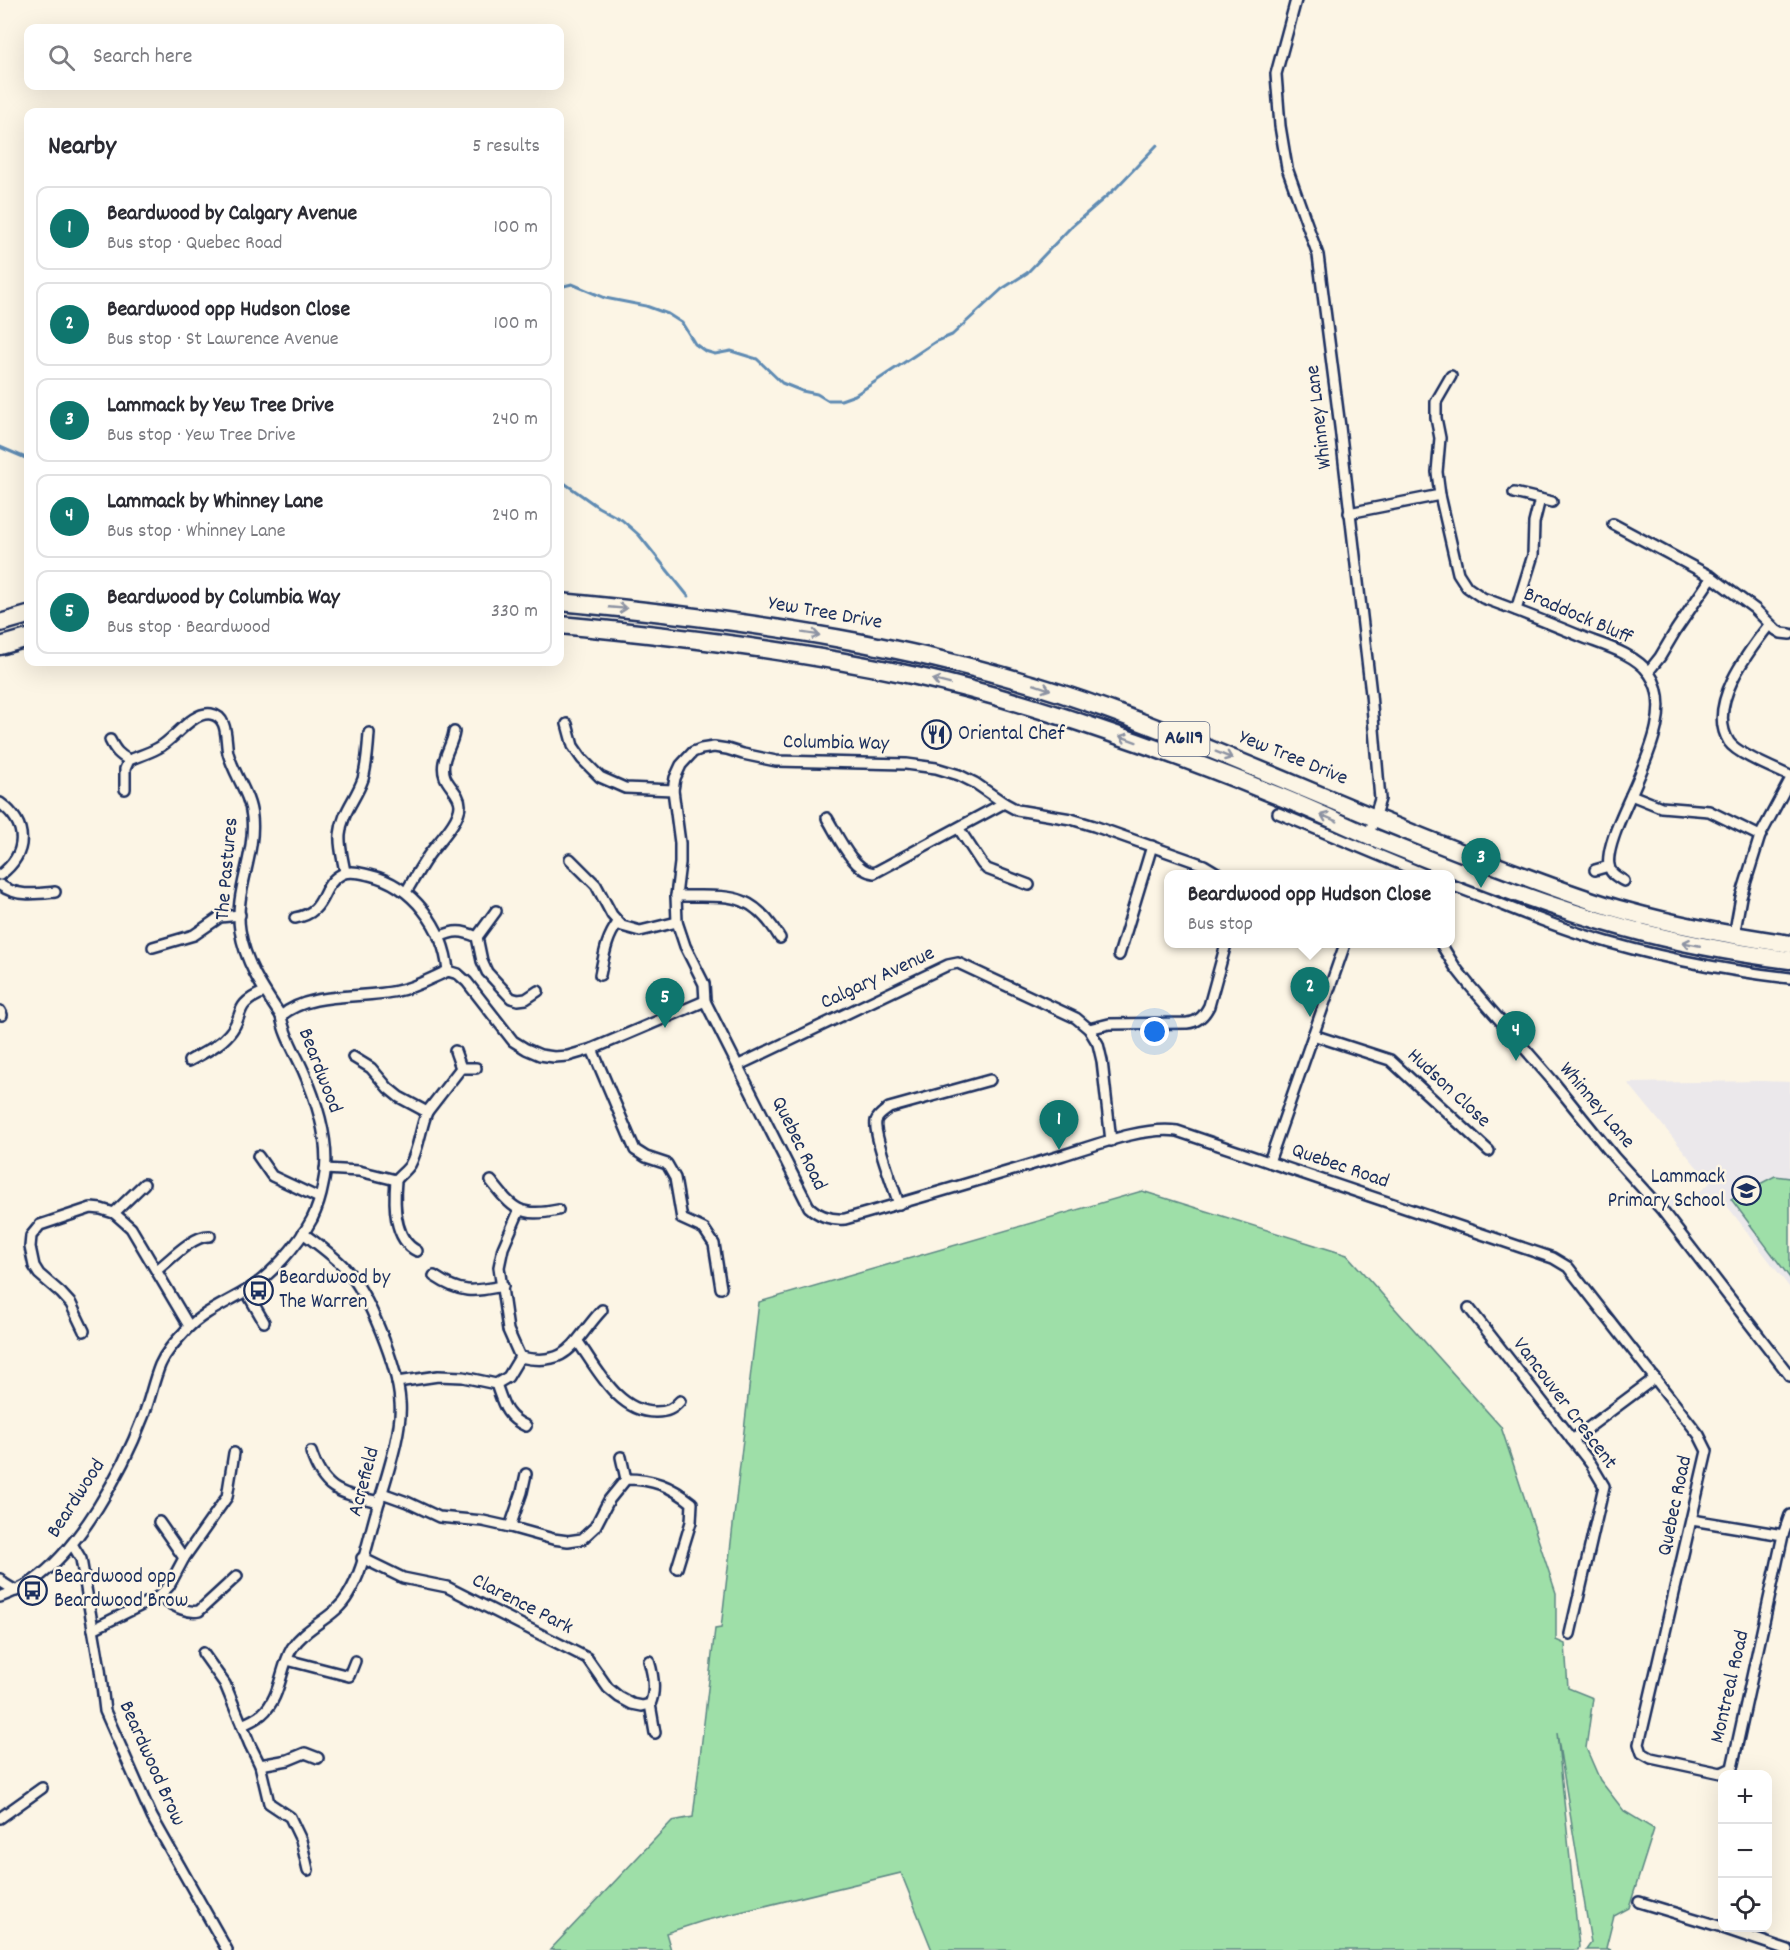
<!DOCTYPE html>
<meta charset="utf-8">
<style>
:root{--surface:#fff;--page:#f7f7f7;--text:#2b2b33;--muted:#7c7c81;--line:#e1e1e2;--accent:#0f766e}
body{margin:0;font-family:Dekko,sans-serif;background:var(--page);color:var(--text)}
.controls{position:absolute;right:18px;bottom:18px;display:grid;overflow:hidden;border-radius:12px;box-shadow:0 6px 24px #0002}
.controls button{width:54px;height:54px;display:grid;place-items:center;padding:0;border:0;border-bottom:2px solid var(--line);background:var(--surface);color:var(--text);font:30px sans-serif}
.you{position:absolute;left:1155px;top:1032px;width:21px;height:21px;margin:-15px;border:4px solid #fff;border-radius:50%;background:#1a73e8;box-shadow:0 0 0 9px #1a73e833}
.badge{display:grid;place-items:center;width:39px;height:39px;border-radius:50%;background:var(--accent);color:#fff;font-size:20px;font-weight:700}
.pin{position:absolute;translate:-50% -50px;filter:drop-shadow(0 2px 3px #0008)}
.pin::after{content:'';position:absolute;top:32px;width:21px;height:18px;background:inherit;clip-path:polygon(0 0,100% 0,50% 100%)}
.popup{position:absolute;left:1164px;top:870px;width:291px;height:78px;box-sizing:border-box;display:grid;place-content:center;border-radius:12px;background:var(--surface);filter:drop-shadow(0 2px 4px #0005);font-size:20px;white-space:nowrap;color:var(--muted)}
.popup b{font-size:22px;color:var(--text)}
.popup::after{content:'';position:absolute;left:50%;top:100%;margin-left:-12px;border:12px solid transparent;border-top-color:var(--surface)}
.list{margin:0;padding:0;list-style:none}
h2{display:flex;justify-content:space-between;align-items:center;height:78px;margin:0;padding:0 24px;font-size:26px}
h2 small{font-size:20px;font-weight:400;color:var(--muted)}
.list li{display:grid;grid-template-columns:39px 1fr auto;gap:18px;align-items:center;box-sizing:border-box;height:84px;margin:0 12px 12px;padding:0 12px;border:2px solid var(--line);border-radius:12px}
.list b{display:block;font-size:22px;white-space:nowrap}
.list p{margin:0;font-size:20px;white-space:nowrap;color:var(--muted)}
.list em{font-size:20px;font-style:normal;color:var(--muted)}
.icon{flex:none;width:33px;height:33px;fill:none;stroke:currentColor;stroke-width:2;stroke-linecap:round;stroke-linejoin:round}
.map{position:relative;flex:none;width:1790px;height:1950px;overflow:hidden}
.search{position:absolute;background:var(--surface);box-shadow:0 6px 24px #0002;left:24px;top:24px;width:540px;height:66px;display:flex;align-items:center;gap:15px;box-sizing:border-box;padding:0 21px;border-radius:12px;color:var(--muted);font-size:22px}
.panel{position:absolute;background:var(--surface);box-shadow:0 6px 24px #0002;left:24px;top:108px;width:540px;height:558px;border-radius:12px}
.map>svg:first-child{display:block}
.built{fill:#ebe8eb}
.green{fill:#9edfa8;stroke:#5c8783;stroke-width:1.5}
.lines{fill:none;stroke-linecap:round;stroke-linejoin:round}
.stream{stroke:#5f8bb3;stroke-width:3}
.minor-casing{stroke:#1b2f5e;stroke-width:14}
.trunk-casing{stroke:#1b2f5e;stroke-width:21}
.minor{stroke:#fcf5e5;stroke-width:9}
.trunk{stroke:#fcf5e5;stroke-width:16}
.oneway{stroke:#8c92a2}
.labels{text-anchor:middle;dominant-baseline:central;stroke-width:5;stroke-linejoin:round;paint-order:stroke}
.shield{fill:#fcf5e5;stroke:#5e6a86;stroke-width:1.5}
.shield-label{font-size:20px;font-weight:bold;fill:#1b2f5e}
.street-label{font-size:21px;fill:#1b2f5e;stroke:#fcf5e5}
.poi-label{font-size:21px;fill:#1b2f5e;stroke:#fcf5e5;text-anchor:start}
</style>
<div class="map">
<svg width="1790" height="1950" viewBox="0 0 1790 1950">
<rect width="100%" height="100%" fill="#fcf5e5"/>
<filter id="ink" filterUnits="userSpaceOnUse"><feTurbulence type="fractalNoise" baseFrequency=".0167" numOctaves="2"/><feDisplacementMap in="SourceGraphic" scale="12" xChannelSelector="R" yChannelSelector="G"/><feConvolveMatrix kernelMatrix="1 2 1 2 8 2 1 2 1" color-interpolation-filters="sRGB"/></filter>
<g filter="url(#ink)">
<polygon class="built" points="1761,1081 1790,1082 1790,1288 1728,1207 1679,1204 1671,1209 1666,1202 1682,1197 1694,1197 1710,1183 1628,1083"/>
<g class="green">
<polygon points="1775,1176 1790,1178 1790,1278 1731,1199"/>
<polygon points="1142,1191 1347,1255 1501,1427 1556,1593 1556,1640 1565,1644 1568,1688 1593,1698 1586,1748 1600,1780 1624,1811 1654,1829 1629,1908 1614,1916 1606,1948 1611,1950 1586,1950 1591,1943 1557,1733 1579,1947 1578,1950 932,1950 901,1873 703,1921 666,1933 671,1950 550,1950 672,1821 693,1817 715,1629 721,1628 759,1302"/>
</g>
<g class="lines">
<g class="stream">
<polyline points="560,287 572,284 605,298 646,306 668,314 682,323 695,344 705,351 715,354 731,351 757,359 782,383 802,391 817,394 827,400 841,400 855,395 935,342 952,335 1002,289 1027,273 1071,227 1116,188 1157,145"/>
<polyline points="0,447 28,459"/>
<polyline points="560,480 598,507 622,520 639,535 688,596"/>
</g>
<defs>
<g id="minor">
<polyline points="1296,0 1276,74 1280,126 1287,168 1318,255 1340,427 1371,694 1380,799 1369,835"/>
<polyline points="1514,493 1552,502"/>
<path d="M 1440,495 L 1458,573 L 1467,587 L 1483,598 C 1517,610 1551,624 1585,638 C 1606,646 1635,654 1649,673 C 1674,707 1645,762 1631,795 L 1661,807 L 1709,811 L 1760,836"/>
<polyline points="1349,513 1440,495 1437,472 1440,438 1436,418 1436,402 1451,376"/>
<polyline points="1613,524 1712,577 1755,609 1776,630 1781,633 1790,634"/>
<polyline points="1516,610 1533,555 1534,523 1540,499"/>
<path d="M 1769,625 C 1748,652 1706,706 1729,742 C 1737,754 1775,769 1790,776"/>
<polyline points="1648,672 1660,657 1676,630 1712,577"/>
<polyline points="567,724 573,746 582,759 600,777 625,788 673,790"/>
<path d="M 110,740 C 115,750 119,755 129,760"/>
<path d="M 125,789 L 125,769 L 129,760 C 139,756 149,753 158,748 C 174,740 192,711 211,714 C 229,717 225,740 228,753 C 234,775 250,794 252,817 C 256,855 234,892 240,930 C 245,963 263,989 281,1016"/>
<path d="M 0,803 C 29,824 28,854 0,875"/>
<polyline points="1278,813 1424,874"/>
<path d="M 827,818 C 838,836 853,871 874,873 L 1004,803"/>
<polyline points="959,829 982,864 987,869 1029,885"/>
<polyline points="570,859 596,885 612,915 622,926 640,931 677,922"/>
<polyline points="1595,870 1609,866"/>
<path d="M 345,872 C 343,860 339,846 340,835 C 342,812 356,799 363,779 C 367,764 368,748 369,733"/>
<path d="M 1219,874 L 1204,865 L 1094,826 L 1071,819 L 1017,810 L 1004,803 L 975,783 L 959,775 L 936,768 L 906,764 L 776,761 L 743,754 L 727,749 L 714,747 L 701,749 L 693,752 L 681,765 L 675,778 L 673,790 L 680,843 L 680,863 L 676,896 L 677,922 L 685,946 L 704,984 L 705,1001 L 809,1207 C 820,1217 831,1220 845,1219 C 916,1199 986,1178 1057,1157 C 1091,1147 1142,1126 1177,1131 L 1553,1258 L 1568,1267 L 1699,1435 L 1707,1451 L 1639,1744 L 1642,1753 L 1651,1758 L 1721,1773 L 1732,1768 L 1783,1535 L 1790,1515"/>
<path d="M 1624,881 C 1619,878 1612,875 1610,869 C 1603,853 1624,811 1631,795"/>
<path d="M 0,885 C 17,897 36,894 55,892"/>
<path d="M 1451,885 C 1495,901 1539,921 1584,935 C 1651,956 1721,970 1790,978"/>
<path d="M 406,892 C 413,880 420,868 428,856 C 437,843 460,821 460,805 C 460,794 449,787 445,777 C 439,760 452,747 454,732"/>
<path d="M 676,896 C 728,897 751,889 780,938"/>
<path d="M 295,918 C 329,912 318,886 342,874 C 350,870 361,873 369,875 C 413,885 444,928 448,971"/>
<polyline points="1734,936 1741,897 1760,836 1790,780"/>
<path d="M 439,937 C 454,930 462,930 477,937 L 482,961 L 487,972 L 511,998 L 518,1000 L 526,999 L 538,991"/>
<polyline points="477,937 496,911"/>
<polyline points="1441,944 1455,967 1470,986 1552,1080 1614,1157 1661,1209 1790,1376"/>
<polyline points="153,947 194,935 220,917 240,915"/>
<polyline points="1119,955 1152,846"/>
<path d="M 600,975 C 604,956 606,938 618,923"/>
<polyline points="0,1011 2,1015"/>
<path d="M 1089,1029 L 1109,1024 L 1187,1023 C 1198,1022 1204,1016 1209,1006 L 1226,944"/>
<polyline points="1313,1035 1390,1060 1489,1151"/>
<polyline points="592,1049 635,1150 646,1157 667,1164 675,1178 682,1219 704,1229 714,1244 721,1288"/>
<polyline points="455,1051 461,1068 476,1068"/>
<path d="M 189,1061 C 203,1053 219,1046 229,1034 C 246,1015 231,1006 264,992"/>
<polyline points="739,1065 948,965 958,963 1076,1018 1089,1029 1098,1044 1102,1061 1111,1141"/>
<polyline points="427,1112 461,1068"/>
<polyline points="258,1156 272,1176 319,1198"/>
<polyline points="1269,1162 1345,944"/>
<path d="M 325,1169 L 359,1171 L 396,1180 C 400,1175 407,1170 410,1165 C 419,1149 420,1129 427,1112 L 399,1097 L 388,1088 L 371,1068 L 353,1057"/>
<path d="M 396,1180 C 394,1203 393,1239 417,1251"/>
<path d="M 491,1181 C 513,1209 520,1218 558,1210"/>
<path d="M 899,1204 C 894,1189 873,1134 876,1121 C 878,1115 884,1112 889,1108 L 990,1080"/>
<polyline points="114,1213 144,1184"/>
<path d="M 157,1270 C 170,1260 193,1235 210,1236"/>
<path d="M 434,1276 C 461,1294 472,1292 503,1286"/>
<polyline points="246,1291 264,1322"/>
<polyline points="1469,1308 1591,1464 1604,1486 1570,1634"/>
<polyline points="84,1331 71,1304 61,1293 39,1274 34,1266 30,1247 31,1236 40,1225 91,1208 101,1209 114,1213 131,1228 189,1326"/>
<path d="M 578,1342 C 597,1368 618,1413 656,1412 C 667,1412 673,1409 680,1401"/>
<path d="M 520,1357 C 570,1368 573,1341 602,1310"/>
<polyline points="397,1382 438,1376 463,1377 496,1384 508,1377 520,1357 508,1330 499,1267 503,1248 519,1211"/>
<path d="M 496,1384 C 503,1403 505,1417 526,1426"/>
<polyline points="1572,1440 1655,1378"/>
<path d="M 311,1452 C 324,1492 341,1493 379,1502"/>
<polyline points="621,1457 626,1479"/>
<path d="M 382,1493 L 407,1502 L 439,1517 L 483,1521 L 510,1527 L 553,1539 L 568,1541 L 582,1539 L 595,1527 L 609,1500 L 626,1479 C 653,1479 671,1486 692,1503 L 691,1522 L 677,1568"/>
<polyline points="1692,1520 1783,1535"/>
<polyline points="159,1522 184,1558"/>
<polyline points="510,1527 522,1492 526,1474"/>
<polyline points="72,1544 81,1559 100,1669 105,1711 152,1817 227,1950"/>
<path d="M 362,1558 L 403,1578 L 447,1587 L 587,1658 L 608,1688 L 619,1697 L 632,1704 L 642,1706 L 650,1704 C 656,1691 653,1674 649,1661"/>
<polyline points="0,1579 3,1583 16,1591"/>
<path d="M 0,1597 C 11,1593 23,1588 33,1581 C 80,1549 123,1470 143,1417 C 150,1400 153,1382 160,1365 C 166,1351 177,1340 187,1329 C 202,1313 226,1303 244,1292 C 269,1278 298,1245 312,1219 C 317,1209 321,1196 323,1185 C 332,1148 318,1104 303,1070 C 295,1052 284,1035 281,1016 C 309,991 362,999 397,991 C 415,988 431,978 448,971 L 458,974 L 467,982 L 513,1041 L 526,1049 L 540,1055 L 554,1057 L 568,1056 L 592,1049 L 705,1001"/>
<path d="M 158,1597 C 170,1603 185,1614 199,1611 L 237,1576"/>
<polyline points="93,1629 158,1597 169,1586 184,1558 227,1497 234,1453"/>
<polyline points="203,1653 225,1684 250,1745 260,1765 269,1803 290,1817 301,1840 308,1870"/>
<polyline points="287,1660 349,1676 355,1661"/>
<polyline points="650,1704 655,1733"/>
<path d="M 242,1725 C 249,1722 257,1718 262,1714 C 281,1698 280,1668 292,1648 C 307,1625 335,1618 348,1595 C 363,1571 368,1540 376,1513 C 384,1483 403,1432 400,1402 C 398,1367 369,1294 345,1268 C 333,1255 317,1244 303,1233"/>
<polyline points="260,1765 288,1760 305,1753 318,1758"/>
<polyline points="0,1818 42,1788"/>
<polyline points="1639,1902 1722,1927"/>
<polyline points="1723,1928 1788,1950"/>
</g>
<g id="trunk">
<path d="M 560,602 C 746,620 932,645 1109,710 C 1236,756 1359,815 1486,862 C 1532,879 1578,898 1626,911 C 1679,926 1735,936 1790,944"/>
<polyline points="0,623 28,615"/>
<path d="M 560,625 C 679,636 799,651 916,676 C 979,690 1041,709 1102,730 C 1159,749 1215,770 1271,793 C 1307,807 1342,824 1377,839 C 1459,872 1541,905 1626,928 C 1680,943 1735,953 1790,960"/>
<polyline points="0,646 28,638"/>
</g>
</defs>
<use href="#minor" class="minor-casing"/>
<use href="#trunk" class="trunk-casing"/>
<use href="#minor" class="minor"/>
<use href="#trunk" class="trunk"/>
</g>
<defs><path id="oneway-shaft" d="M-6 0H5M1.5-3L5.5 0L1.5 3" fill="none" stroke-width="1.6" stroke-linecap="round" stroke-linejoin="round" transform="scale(1.5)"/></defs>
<g class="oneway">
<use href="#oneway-shaft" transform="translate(618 608) rotate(5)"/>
<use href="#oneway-shaft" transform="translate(811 634) rotate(9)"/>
<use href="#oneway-shaft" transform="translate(941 682) rotate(-166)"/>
<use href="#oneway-shaft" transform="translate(1042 687) rotate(18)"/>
<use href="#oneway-shaft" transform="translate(1128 739) rotate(-160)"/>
<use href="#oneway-shaft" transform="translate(1224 755) rotate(22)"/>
<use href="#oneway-shaft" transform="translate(1329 818) rotate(-157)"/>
<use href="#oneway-shaft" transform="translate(1691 944) rotate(-169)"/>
</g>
</g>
<defs>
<symbol id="restaurant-ring" viewBox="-11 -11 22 22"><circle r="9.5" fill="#fcf5e5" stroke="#1b2f5e" stroke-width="1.5"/><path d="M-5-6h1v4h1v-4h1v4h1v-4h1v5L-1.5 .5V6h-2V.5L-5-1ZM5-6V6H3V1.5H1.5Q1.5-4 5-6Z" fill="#1b2f5e"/></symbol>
<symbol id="school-ring" viewBox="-11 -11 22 22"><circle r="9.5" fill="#fcf5e5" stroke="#1b2f5e" stroke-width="1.5"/><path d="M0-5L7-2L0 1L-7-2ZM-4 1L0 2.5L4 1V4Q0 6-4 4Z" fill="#1b2f5e"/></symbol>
<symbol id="bus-ring" viewBox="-11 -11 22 22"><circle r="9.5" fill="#fcf5e5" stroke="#1b2f5e" stroke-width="1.5"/><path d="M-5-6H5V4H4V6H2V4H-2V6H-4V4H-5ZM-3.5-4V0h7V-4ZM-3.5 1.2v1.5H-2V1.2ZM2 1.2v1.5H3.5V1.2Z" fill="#1b2f5e"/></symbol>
</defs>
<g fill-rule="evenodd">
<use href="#restaurant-ring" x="920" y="718" width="33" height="33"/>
<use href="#school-ring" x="1730" y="1174" width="33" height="33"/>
<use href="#bus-ring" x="242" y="1274" width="33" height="33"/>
<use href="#bus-ring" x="16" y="1574" width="33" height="33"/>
</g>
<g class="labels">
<rect class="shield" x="1158.5" y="722" width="51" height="34" rx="4.5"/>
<g class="shield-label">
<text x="1184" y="739">A6119</text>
</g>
<g class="street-label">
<text transform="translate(1320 417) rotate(-97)">Whinney Lane</text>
<text transform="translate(825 614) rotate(10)">Yew Tree Drive</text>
<text transform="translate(1578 617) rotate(23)">Braddock Bluff</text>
<text transform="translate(836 744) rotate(1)">Columbia Way</text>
<text transform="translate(1293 759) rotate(22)">Yew Tree Drive</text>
<text transform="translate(228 869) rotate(-85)">The Pastures</text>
<text transform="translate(878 979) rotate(-25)">Calgary Avenue</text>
<text transform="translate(319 1071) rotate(69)">Beardwood</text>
<text transform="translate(1448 1089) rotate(43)">Hudson Close</text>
<text transform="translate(1596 1106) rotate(50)">Whinney Lane</text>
<text transform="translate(798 1144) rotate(64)">Quebec Road</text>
<text transform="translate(1340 1167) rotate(19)">Quebec Road</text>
<text transform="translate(1564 1404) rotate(53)">Vancouver Crescent</text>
<text transform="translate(365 1482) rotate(-75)">Acrefield</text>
<text transform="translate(77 1499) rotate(-57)">Beardwood</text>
<text transform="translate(1676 1506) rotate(-78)">Quebec Road</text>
<text transform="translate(522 1605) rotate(27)">Clarence Park</text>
<text transform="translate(1731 1687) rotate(-77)">Montreal Road</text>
<text transform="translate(151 1764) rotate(66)">Beardwood Brow</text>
</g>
<g class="poi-label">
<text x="958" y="735">Oriental Chef</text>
<text x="1725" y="1178" text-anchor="end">Lammack<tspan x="1725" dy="24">Primary School</tspan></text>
<text x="279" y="1279">Beardwood by<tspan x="279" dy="24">The Warren</tspan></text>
<text x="54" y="1578">Beardwood opp<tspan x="54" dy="24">Beardwood Brow</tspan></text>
</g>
</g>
</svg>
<div class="controls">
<button>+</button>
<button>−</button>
<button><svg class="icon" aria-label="locate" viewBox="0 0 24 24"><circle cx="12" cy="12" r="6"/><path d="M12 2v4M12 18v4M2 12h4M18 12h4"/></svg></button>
</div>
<div class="you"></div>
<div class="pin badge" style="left:1059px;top:1150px">1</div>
<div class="pin badge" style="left:1310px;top:1017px">2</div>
<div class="popup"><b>Beardwood opp Hudson Close</b>Bus stop</div>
<div class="pin badge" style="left:1481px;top:888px">3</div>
<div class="pin badge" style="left:1516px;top:1061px">4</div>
<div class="pin badge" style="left:665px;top:1028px">5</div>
<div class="search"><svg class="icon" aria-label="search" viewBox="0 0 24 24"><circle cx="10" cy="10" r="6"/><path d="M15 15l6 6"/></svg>Search here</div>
<section class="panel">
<h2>Nearby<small>5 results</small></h2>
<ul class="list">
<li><span class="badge">1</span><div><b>Beardwood by Calgary Avenue</b><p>Bus stop · Quebec Road</p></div><em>100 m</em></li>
<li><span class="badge">2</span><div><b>Beardwood opp Hudson Close</b><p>Bus stop · St Lawrence Avenue</p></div><em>100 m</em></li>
<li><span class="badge">3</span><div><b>Lammack by Yew Tree Drive</b><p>Bus stop · Yew Tree Drive</p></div><em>240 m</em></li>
<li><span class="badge">4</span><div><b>Lammack by Whinney Lane</b><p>Bus stop · Whinney Lane</p></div><em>240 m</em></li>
<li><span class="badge">5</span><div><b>Beardwood by Columbia Way</b><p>Bus stop · Beardwood</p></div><em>330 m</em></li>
</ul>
</section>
</div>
